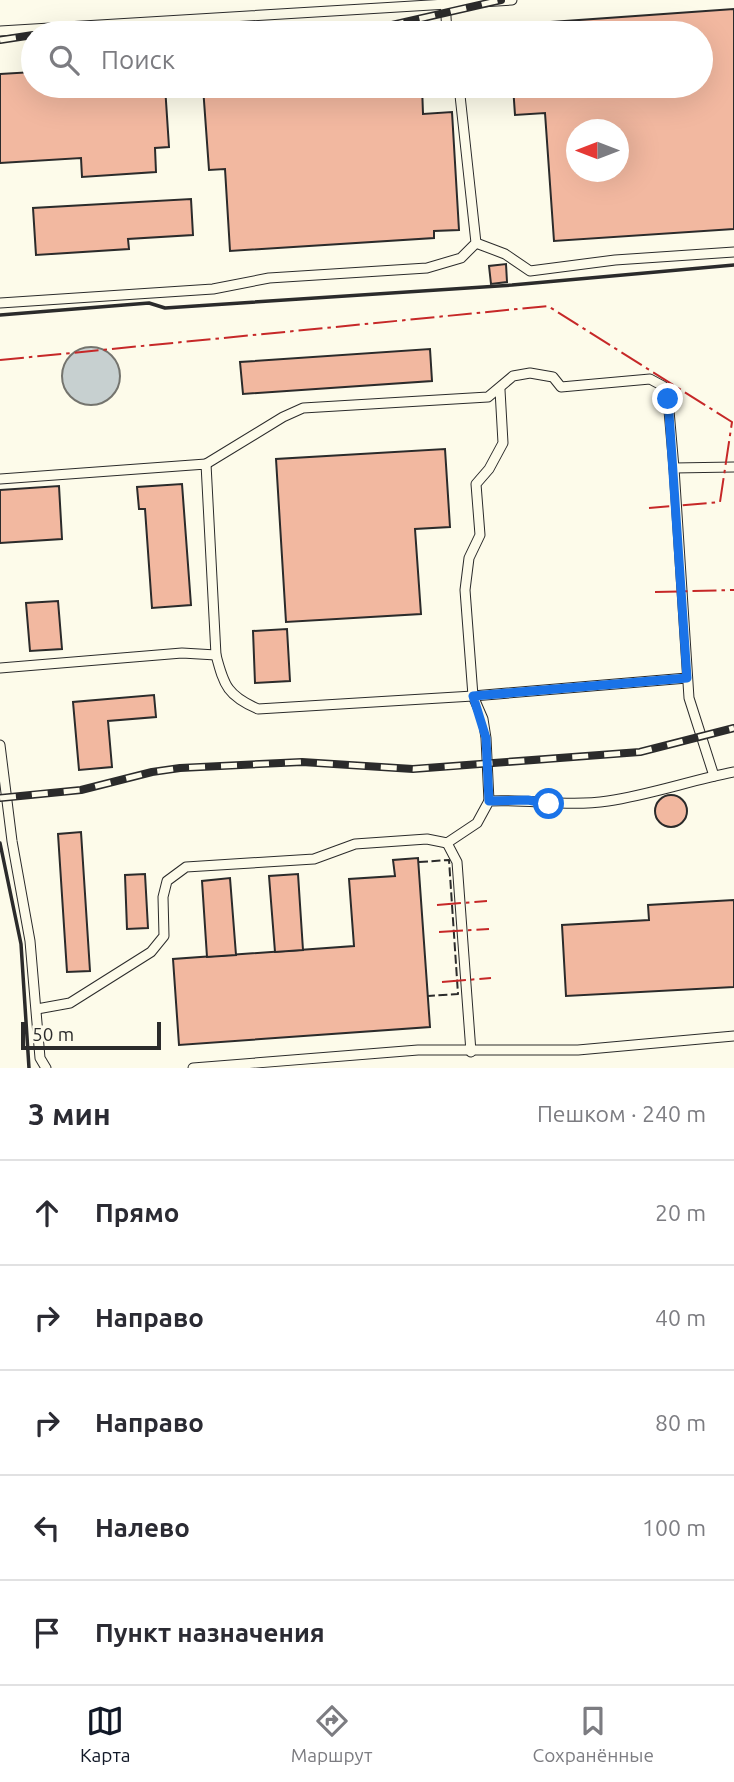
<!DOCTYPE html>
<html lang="ru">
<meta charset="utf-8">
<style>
:root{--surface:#fff;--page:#f7f7f7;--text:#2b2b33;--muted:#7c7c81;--line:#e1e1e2;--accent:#111827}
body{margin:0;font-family:Ubuntu,sans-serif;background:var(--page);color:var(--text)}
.compass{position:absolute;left:566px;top:119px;width:63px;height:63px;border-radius:50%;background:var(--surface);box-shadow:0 7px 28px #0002;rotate:270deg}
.scale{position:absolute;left:21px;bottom:18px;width:140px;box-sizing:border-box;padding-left:7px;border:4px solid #2b2b2b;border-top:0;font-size:19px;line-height:24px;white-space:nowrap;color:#2b2b2b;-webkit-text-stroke:5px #fdfbea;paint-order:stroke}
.stop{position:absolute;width:21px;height:21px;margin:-16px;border:5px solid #1a73e8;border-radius:50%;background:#fff}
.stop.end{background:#1a73e8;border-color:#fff;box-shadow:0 2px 7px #0008}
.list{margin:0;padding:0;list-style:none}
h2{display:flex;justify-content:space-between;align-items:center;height:91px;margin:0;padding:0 28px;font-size:30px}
h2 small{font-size:23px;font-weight:400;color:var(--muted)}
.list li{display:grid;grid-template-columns:46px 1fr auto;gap:21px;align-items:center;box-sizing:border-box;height:105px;padding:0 28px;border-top:2px solid var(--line)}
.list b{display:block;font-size:26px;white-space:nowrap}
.list em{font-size:23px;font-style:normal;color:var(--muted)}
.icon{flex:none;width:38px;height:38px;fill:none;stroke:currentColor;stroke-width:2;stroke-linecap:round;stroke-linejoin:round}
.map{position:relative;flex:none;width:734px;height:1068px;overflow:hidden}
.search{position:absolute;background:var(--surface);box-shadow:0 7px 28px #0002;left:21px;right:21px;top:21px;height:77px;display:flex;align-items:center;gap:18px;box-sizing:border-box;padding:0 24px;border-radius:38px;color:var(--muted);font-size:26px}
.sheet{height:616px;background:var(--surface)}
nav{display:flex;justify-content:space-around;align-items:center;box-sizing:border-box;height:98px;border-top:2px solid var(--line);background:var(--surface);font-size:19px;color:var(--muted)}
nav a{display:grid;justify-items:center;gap:4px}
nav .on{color:var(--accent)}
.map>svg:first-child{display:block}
.water{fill:#c7d0d0;stroke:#74746e;stroke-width:2}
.building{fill:#f2b8a0;stroke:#2b2b2b;stroke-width:2;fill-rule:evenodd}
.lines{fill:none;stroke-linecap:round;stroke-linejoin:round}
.service-casing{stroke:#2b2b2b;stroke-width:11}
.service{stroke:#fdfbea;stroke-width:9}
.rail-casing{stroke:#2b2b2b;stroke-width:8}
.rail{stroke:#fdfbea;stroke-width:5;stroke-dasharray:16;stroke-linecap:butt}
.fence{stroke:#2b2b2b;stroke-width:2;stroke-dasharray:9 3.5;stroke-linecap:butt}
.wall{stroke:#2b2b2b;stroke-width:3.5}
.power{stroke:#c62828;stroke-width:2;stroke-dasharray:24 5 3.5 5;stroke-linecap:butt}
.route{stroke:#1a73e8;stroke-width:9}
</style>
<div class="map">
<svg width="734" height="1068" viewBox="0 0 734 1068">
<rect width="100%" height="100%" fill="#fdfbea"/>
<circle class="water" cx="91" cy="376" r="29"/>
<g class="building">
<path d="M 734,9 L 734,229 L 554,241 L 545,113 L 515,115 L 513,86 L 701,86 L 701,33 L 510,33 L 509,25 ZM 576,130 L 618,130 L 618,172 L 576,172 Z"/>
<polygon points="33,72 33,86 165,86 169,147 155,148 156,172 82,177 81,158 0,163 0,74"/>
<polygon points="422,86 423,114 452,112 459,230 434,231 434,238 230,251 225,169 209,170 203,87"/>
<polygon points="191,199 193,235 128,239 129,249 36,255 33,208"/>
<polygon points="506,264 507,282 491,284 489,266"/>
<polygon points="430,349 432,381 243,394 240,362"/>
<polygon points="445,449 450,527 415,529 421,614 286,622 276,459"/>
<polygon points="182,484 191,605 152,608 145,509 139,509 137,487"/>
<polygon points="59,486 62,539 0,543 0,490"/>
<polygon points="58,601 62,649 30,651 26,603"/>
<polygon points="287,629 290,681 255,683 253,631"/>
<polygon points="154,695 156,717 108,721 112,767 79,770 73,702"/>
<circle cx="671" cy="811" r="16"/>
<polygon points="81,832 90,971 67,972 58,834"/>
<polygon points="418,858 430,1027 179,1045 173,959 354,946 349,879 395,876 393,860"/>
<polygon points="145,874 148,928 127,929 125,875"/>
<polygon points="298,874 303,950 275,952 269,876"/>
<polygon points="230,878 236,955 207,957 202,881"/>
<polygon points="734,900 734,987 566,996 562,925 649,920 648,905"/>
</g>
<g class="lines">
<defs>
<g id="service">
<polyline points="445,0 447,33"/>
<polyline points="0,31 512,0"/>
<polyline points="476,243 505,254 530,271 615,260 734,252"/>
<polyline points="0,303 213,289 269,278 427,268 461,258 476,243 459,86"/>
<polyline points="206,464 283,417 303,408 488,397 513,376 530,373 553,377 561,387 650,379 663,386 668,399 674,468 689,698 714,776"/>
<polyline points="674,468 734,467"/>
<path d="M 0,479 L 206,464 L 216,655 C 224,686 228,696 258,709 L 473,696 L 687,678"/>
<polyline points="0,668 182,653 216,655"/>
<polyline points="0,745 12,841 30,941 40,1058 46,1068"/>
<polyline points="489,801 486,738 483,719 473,696 465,590 469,558 480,535 476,484 489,469 503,443 500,390"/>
<polyline points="447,843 457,862 471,1052"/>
<path d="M 37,1009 L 70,1003 L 151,952 L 164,936 L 163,897 L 167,881 L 186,867 L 314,859 L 355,844 L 427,839 L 447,843 L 477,823 L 489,801 C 529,799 568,807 608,801 C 650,795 692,780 734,772"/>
<polyline points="193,1068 418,1050 578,1050 734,1036"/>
</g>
</defs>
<use href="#service" class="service-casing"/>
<use href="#service" class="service"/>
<defs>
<g id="rail">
<path d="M 50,33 C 120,26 169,20 240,33"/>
<polyline points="357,33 501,0"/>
<polyline points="0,40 33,35"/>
<polyline points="0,798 81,790 152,772 180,768 302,762 413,769 640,752 734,728"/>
</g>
</defs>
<use href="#rail" class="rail-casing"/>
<use href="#rail" class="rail"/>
<polyline class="fence" points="419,862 449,860 458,994 428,996"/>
<g class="wall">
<polyline points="0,315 149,303 165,308 512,285 734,265"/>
<polyline points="0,843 21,944 29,1068"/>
</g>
<g class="power">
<polyline points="0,360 548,306 732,422 720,502 649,508"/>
<polyline points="655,592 734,590"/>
<polyline points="437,905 487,901"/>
<polyline points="439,932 489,929"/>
<polyline points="442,982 491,978"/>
</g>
</g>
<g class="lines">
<polyline class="route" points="549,804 528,800 489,801 486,738 473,696 687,678 668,399"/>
</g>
</svg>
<svg class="compass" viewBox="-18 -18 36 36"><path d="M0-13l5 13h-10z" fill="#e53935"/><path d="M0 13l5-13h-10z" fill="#7c7c81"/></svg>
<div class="scale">50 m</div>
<div class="stop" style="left:549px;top:804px"></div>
<div class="stop end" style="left:668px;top:399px"></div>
<div class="search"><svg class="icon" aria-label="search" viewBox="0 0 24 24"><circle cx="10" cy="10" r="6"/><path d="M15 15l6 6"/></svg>Поиск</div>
</div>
<section class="sheet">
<h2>3 мин<small>Пешком · 240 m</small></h2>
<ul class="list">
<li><svg class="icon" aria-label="ahead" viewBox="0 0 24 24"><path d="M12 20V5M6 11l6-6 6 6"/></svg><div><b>Прямо</b></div><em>20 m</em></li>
<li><svg class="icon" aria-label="right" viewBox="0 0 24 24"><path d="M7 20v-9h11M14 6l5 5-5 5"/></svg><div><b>Направо</b></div><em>40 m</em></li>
<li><svg class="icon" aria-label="right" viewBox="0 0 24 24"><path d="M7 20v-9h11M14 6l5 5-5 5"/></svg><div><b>Направо</b></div><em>80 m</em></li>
<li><svg class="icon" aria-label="left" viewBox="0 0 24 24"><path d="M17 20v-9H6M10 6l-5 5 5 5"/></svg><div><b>Налево</b></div><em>100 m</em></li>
<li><svg class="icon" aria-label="arrive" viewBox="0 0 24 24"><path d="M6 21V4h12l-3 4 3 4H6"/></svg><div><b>Пункт назначения</b></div></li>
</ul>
</section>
<nav>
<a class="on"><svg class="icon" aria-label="map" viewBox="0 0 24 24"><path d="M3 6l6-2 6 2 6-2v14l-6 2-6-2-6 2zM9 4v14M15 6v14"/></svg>Карта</a>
<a><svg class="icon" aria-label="directions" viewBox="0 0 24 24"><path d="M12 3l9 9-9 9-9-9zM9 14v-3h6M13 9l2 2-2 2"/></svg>Маршрут</a>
<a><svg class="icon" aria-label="saved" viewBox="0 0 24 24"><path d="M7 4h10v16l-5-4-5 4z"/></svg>Сохранённые</a>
</nav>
